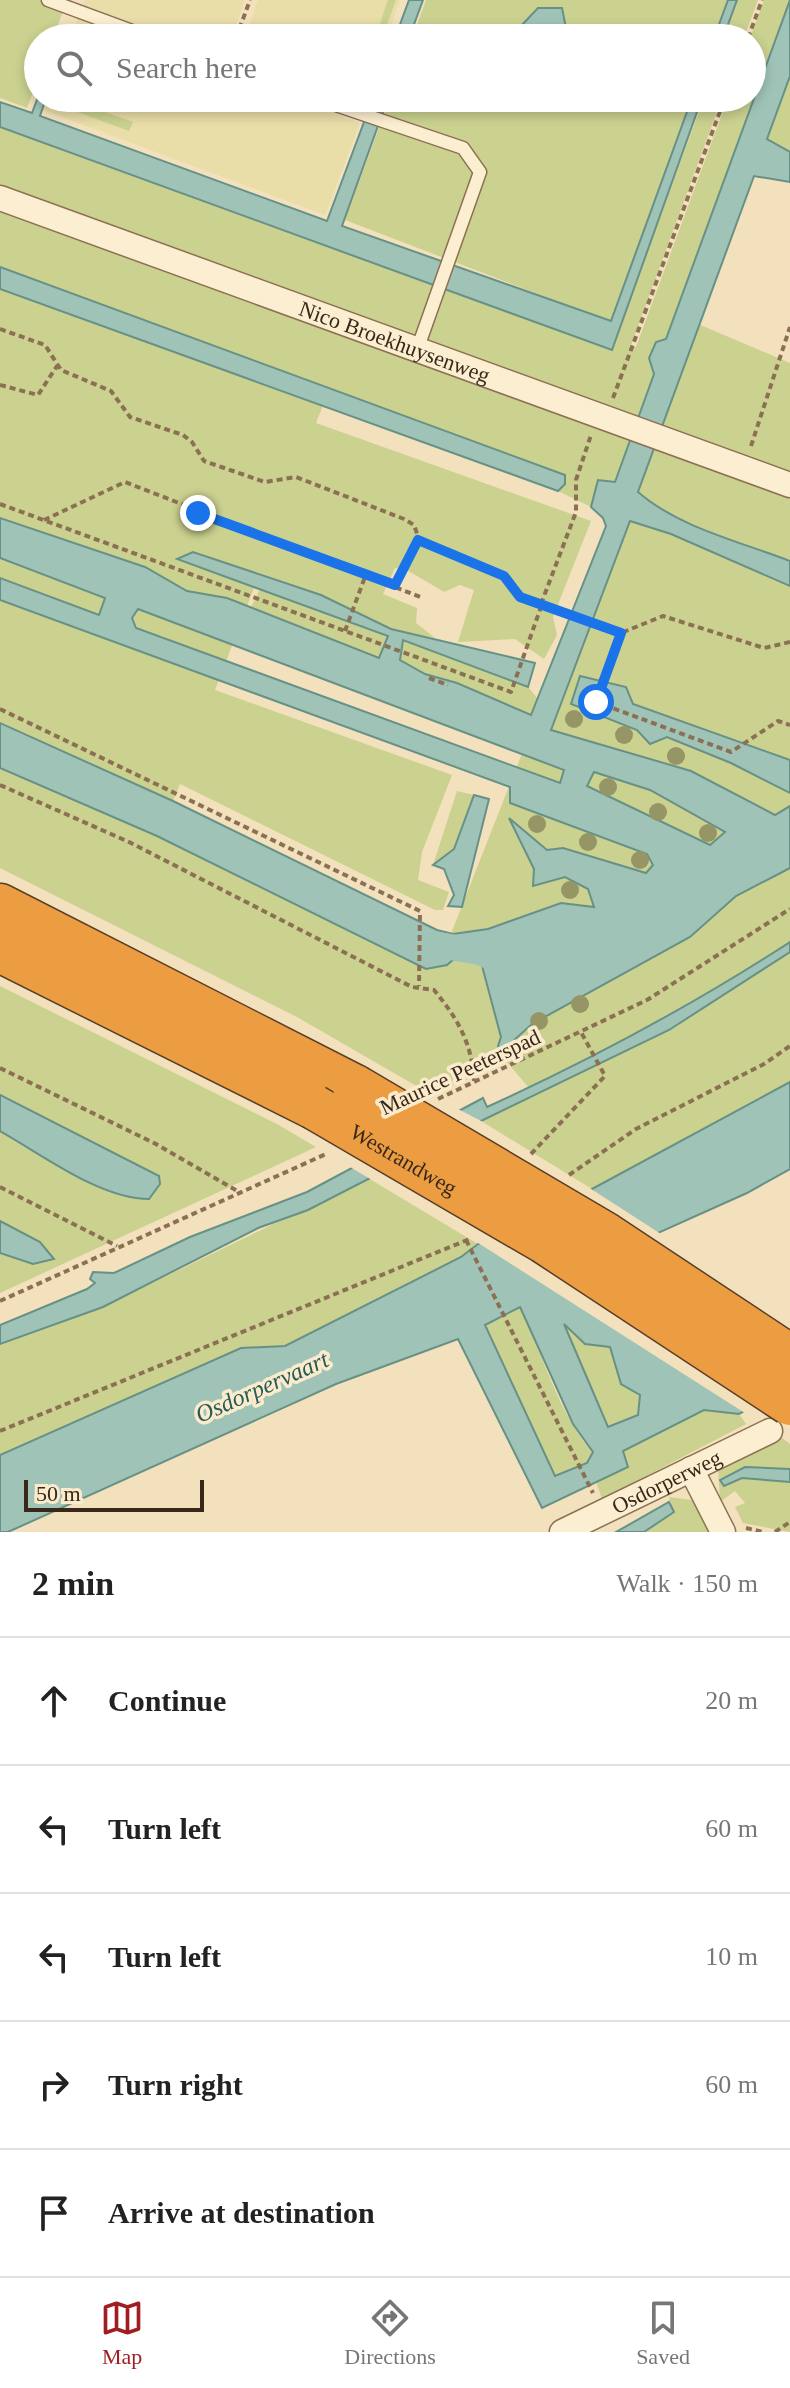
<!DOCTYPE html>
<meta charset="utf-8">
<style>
:root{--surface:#fff;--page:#f2f2f2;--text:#222;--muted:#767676;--line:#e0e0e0;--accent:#a11d22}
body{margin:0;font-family:"Times New Roman",serif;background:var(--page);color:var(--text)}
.scale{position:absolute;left:24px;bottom:20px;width:180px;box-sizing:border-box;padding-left:8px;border:4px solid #39281a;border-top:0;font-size:22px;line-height:28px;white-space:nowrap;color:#39281a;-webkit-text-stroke:6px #f9ebcc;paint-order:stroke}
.stop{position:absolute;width:24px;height:24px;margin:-18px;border:6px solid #1a73e8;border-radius:50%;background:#fff}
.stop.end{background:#1a73e8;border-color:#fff;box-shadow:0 2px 8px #0008}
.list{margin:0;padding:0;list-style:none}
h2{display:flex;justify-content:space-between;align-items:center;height:104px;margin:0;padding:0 32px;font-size:34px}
h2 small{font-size:26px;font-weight:400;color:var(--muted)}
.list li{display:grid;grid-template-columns:52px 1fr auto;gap:24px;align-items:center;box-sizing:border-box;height:128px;padding:0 32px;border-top:2px solid var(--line)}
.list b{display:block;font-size:30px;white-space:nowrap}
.list em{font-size:26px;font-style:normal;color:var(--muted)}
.icon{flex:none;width:44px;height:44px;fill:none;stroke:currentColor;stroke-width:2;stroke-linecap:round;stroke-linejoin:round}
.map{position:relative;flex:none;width:790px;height:1532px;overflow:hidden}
.search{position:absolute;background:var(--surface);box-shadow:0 4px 12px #0003;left:24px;right:24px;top:24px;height:88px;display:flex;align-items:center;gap:20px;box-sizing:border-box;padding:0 28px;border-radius:44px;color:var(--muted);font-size:30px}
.sheet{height:744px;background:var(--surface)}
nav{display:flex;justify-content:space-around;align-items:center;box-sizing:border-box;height:112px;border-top:2px solid var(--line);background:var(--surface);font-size:22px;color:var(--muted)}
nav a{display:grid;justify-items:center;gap:4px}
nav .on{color:var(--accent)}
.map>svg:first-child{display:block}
.farmland{fill:#e9dda8}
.green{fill:#cbd18f}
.water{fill:#a0c3b8;stroke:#679186;stroke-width:2;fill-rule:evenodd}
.pier{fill:#f2e1bc}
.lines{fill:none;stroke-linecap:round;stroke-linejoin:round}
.canal{stroke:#a0c3b8;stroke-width:26}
.lane-casing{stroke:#8b7054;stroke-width:15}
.street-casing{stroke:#8b7054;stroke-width:27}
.highway-casing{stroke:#583e29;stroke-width:47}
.path{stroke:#8b7054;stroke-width:4;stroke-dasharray:6 4;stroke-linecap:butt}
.lane{stroke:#fceed0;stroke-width:12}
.street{stroke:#fceed0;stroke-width:24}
.highway{stroke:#ec9d42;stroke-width:44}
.highway-bridge-casing{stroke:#583e29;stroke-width:47;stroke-linecap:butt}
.highway-bridge{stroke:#ec9d42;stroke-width:44}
.tree{fill:#969565}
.route{stroke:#1a73e8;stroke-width:10}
.labels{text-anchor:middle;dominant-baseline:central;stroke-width:7;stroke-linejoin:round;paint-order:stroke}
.street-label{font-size:22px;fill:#39281a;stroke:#f9ebcc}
.water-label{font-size:24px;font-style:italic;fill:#285a56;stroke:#f9ebcc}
</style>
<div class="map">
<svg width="790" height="1532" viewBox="0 0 790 1532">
<rect width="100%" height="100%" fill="#f2e1bc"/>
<g class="farmland">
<polygon points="85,0 245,0 231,38 70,38"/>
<polygon points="258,0 400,0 387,38 245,38"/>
<polygon points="48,98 292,98 360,123 325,215 43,110"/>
</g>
<g class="green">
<polygon points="0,0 67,0 53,38 38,38 38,78 27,108 0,98"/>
<polygon points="388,0 396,0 382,38 375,38"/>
<polygon points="426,0 728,0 714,38 412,38"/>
<polygon points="737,0 758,0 744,38 724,38"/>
<polygon points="764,0 790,0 666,339 656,342 654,374 638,419 0,187 0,127 611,350 704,98 722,98 631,345 636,347 728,98 752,98 750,38"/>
<polygon points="790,75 790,152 767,140"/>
<polygon points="390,98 692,98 611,322 345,220"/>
<polygon points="69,99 133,122 129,131 64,107"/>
<polygon points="0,206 631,439 615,482 598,480 591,507 558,491 565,484 564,474 0,267"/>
<polygon points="0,276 327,395 316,423 591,521 553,617 557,635 544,659 515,639 458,642 474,590 460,585 444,592 407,570 395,568 383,594 417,608 416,623 435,638 391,629 316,594 259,575 215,690 452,775 422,852 418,880 449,892 443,910 435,910 180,784 173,801 0,723"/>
<polygon points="691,321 790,363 790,474 653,423"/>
<path d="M 654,449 L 790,498 L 790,561 C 739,541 681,526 638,492 Z"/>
<polygon points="622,500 790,577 790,1082 786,1085 592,1189 481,1121 534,1094 507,1062 432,1095 297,1017 0,868 0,768 157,836 445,949"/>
<polygon points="260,589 389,636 379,658 250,609"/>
<polygon points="403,640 528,687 538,699 531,715 457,683 425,674 400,660"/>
<polygon points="457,791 474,795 454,849 433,865"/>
<path d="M 0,986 L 277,1124 L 316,1147 L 0,1293 L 0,1253 L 32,1264 L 40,1242 L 0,1221 L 0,1131 C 43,1155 100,1199 149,1199 L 160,1184 L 159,1176 L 0,1095 Z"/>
<polygon points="368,1178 478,1244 461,1257 285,1346 241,1348 0,1455 0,1344 103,1307"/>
<path d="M 521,1307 C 540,1349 561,1420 593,1452 L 588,1463 L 554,1476 L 485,1325 Z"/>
<polygon points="564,1324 585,1344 610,1347 621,1384 640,1395 638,1415 608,1427 563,1328"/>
<polygon points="705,1410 739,1414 746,1424 602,1499 596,1482 628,1467 623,1451"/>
<polygon points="781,1437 790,1444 790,1532 743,1523 735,1507 745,1503 735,1491 720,1502 718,1466"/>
<polygon points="669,1497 692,1500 711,1532 644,1532 673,1512"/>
</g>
<g class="water">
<polygon points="409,0 423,0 409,38 395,38"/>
<polygon points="728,0 737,0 723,38 714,38"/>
<path d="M 790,0 L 790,76 L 767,139 L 790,152 L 790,182 L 754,176 L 638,492 C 678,527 741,542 790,561 L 790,586 L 671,534 L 630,521 L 551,730 L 691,771 L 775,815 L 790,806 L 790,868 L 736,896 L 690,937 L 532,1024 L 502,1051 L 498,1046 L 501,1037 L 477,947 L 471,944 L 447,965 L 426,969 L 157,836 L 0,768 L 0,723 L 173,801 L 437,930 L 453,934 L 488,929 L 561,903 L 594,907 L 588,889 L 565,877 L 533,886 L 534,869 L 509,818 L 547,850 L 563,848 L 646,873 L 653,865 L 647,854 L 510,803 L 510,787 L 0,600 L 0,578 L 99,615 L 105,598 L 0,558 L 0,518 L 145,567 L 187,591 L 227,598 L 379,658 L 388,636 L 177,559 L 193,552 L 321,595 L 391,629 L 535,663 L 528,687 L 403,640 L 400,660 L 425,674 L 457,683 L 531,715 L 606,526 L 603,518 L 591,507 L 598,480 L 615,482 L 654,374 L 649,358 L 656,342 L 666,339 ZM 138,609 L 564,770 L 560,783 L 136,628 L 132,618 ZM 594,772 L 650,790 L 725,832 L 710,845 L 587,786 Z"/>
<polygon points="538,8 562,8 568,38 524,38 519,28"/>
<polygon points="38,97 46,98 40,116 327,221 373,98 388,98 342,226 611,321 692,98 702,98 612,350 0,127 0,102 32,113"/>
<polygon points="0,267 565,475 565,484 558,491 0,289"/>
<polygon points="580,676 626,687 633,704 790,760 790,793 731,763 667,737 650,744 637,730 571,704"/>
<polygon points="474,795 489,799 462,907 448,906 454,895 444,869 433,865 454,849"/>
<path d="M 790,942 L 790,952 L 669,1030 L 481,1121 L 308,1210 L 258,1228 L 103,1307 L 0,1344 L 0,1325 L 87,1289 L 95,1283 L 90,1279 L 93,1272 L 114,1273 L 190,1237 L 307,1192 L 483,1098 L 487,1107 C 592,1059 693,1005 790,942 Z"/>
<path d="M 790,1082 L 790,1169 L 747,1193 L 651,1236 L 790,1386 L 739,1414 L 704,1410 L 623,1451 L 628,1467 L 542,1508 L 458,1339 L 336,1384 L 8,1532 L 0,1532 L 0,1455 L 241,1348 L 285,1346 L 461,1257 L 478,1244 L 592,1189 ZM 520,1307 L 573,1424 L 593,1452 L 587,1463 L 555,1476 L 485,1325 ZM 564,1324 L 585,1344 L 610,1347 L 621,1384 L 640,1395 L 638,1415 L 608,1427 Z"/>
<path d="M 0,1095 L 159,1176 L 160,1184 L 149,1199 C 100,1199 43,1155 0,1131 Z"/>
<polygon points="0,1221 40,1242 54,1259 33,1264 0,1253"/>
<polygon points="745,1467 790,1469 790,1482 742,1478 724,1486 720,1480"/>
<polygon points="669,1502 674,1512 644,1532 616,1532"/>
</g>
<g class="pier">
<polygon points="458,1109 485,1123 372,1180 350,1167"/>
<polygon points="588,1187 661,1234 658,1236 674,1249 790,1322 790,1391 748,1415 475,1241"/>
</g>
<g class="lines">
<polyline class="canal" points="433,944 479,952 510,965"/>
<defs>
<g id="lane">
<polyline points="48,0 151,38"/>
<polyline points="315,98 463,148 480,172 417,350"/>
</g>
<g id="street">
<path id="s1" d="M 0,198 L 790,485"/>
<polyline points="691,1469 723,1532"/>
<path id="s2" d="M 562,1532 L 770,1431"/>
</g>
<g id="highway">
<polyline points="0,906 355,1087"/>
<polyline points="0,950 314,1107"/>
</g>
</defs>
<use href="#lane" class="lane-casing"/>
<use href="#street" class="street-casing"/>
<use href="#highway" class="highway-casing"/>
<g class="path">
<polyline points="236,38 250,0"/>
<polyline points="748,38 762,0"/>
<polyline points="0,329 45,345 61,370 111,391 130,417 183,435 192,442 204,461 265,482 296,477 404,519 414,525 420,542 504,576 520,597 621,633"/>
<polyline points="0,385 38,395 57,366"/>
<polyline points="613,398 725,98"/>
<polyline points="751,446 790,327"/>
<polyline points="0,504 511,692 542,604"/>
<polyline points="44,520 125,482 423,598"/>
<polyline points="395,585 418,540"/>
<polyline points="541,604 576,512 576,480 591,435"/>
<polyline points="345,631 366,574"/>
<polyline points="790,642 764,648 663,616 621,633 596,702 731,752 778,721 790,725"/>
<polyline points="429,678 448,685"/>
<polyline points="0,709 420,911 419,986"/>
<path d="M 0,785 L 129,842 L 412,987 L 434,990 C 458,1019 472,1043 474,1081"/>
<polyline points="0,1068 154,1143 239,1192"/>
<polyline points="438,1099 647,1000 790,909"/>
<polyline points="531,1154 605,1076 581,1032"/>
<polyline points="569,1175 636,1129 764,1064 790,1046"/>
<polyline points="0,1187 117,1246"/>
<polyline points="466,1240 593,1493"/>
<polyline points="0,1301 326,1154"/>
<polyline points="0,1431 472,1238"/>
<polyline points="746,1528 763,1532"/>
<polyline points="775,1532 790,1522"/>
</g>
<use href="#lane" class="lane"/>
<use href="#street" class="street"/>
<use href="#highway" class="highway"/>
<defs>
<g id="highway-bridge">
<polyline points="355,1087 606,1235 790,1357"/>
<path id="s3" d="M 314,1107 L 544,1241 L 790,1403"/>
</g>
</defs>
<use href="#highway-bridge" class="highway-bridge-casing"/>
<use href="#highway-bridge" class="highway-bridge"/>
</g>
<g class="tree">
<circle cx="574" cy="719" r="9"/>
<circle cx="624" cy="735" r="9"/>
<circle cx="676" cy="756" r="9"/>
<circle cx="608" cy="787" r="9"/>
<circle cx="658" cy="812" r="9"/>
<circle cx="537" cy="824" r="9"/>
<circle cx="708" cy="833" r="9"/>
<circle cx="588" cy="842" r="9"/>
<circle cx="640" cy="860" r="9"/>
<circle cx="570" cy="890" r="9"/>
<circle cx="580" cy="1004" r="9"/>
<circle cx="539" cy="1021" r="9"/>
</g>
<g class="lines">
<polyline class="route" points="198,513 395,585 418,540 504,576 520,597 621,633 596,702"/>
</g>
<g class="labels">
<g class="street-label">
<text stroke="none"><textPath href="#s1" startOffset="420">Nico Broekhuysenweg</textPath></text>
<text transform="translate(460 1072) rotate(-25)">Maurice Peeterspad</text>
<text stroke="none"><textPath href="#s3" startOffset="104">Westrandweg</textPath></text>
<text stroke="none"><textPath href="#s2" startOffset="116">Osdorperweg</textPath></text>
</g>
<g class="water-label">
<text transform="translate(262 1387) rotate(-24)">Osdorpervaart</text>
</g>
</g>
</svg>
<div class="scale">50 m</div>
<div class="stop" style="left:596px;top:702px"></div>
<div class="stop end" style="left:198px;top:513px"></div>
<div class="search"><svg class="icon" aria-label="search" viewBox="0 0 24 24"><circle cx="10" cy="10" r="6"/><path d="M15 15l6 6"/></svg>Search here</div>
</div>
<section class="sheet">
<h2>2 min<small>Walk · 150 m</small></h2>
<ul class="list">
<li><svg class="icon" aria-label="ahead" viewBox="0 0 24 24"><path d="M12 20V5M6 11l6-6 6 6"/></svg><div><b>Continue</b></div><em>20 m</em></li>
<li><svg class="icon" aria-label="left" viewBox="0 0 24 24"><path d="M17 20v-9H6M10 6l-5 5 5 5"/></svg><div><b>Turn left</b></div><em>60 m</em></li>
<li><svg class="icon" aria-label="left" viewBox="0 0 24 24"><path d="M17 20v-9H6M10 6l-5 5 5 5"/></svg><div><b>Turn left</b></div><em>10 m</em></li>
<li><svg class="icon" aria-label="right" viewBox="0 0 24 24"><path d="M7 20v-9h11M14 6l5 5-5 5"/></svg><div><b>Turn right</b></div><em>60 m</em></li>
<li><svg class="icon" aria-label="arrive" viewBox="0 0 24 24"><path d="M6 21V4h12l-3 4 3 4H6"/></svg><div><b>Arrive at destination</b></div></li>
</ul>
</section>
<nav>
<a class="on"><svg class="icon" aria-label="map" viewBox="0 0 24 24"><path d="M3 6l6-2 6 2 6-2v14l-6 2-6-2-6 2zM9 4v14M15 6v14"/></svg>Map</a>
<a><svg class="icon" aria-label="directions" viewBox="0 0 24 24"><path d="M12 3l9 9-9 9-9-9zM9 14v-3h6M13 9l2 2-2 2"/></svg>Directions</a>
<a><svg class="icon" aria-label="saved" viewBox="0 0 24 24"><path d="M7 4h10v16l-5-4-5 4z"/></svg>Saved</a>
</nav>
